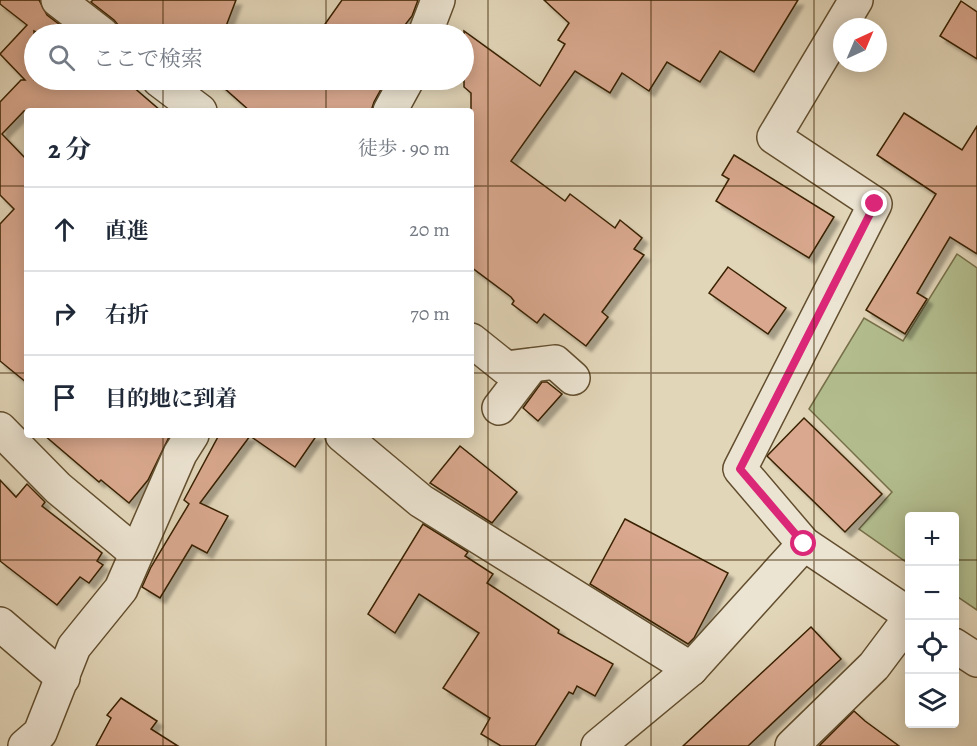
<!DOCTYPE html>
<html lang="ja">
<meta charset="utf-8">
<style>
:root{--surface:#fff;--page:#f2f2f3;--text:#1f2937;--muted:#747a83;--line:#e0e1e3}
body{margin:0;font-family:Alegreya,"Noto Serif JP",serif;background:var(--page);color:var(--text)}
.controls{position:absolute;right:18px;bottom:18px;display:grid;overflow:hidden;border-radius:6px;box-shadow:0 3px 15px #0003}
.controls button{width:54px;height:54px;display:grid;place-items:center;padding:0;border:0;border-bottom:2px solid var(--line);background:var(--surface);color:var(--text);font:30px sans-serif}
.compass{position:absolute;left:833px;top:18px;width:54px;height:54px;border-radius:50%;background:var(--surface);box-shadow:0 3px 15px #0003;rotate:44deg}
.stop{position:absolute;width:18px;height:18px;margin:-14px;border:4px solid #db2777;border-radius:50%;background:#fff}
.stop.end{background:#db2777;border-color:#fff;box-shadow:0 2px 6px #0008}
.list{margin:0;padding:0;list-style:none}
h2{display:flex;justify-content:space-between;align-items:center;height:78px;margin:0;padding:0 24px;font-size:26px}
h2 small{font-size:20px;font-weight:400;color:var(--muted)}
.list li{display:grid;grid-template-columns:39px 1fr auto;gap:18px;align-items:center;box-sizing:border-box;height:84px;padding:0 24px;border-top:2px solid var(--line)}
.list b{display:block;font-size:22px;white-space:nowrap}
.list em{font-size:20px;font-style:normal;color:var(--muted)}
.icon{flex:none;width:33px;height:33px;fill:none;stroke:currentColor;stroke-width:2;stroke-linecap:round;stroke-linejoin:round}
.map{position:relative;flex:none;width:977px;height:746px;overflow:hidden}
.search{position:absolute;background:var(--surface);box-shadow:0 3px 15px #0003;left:24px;top:24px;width:450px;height:66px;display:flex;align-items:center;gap:15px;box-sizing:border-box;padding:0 21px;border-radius:33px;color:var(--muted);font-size:22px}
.panel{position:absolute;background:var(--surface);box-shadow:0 3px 15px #0003;left:24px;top:108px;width:450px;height:330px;border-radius:6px}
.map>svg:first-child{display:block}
.green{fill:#b3be8f;stroke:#766f48;stroke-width:1.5}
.building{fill:#d9a88e;stroke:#382000;stroke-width:1.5;filter:url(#shadow)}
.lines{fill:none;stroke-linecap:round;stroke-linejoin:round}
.minor-casing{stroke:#624e2e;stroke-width:36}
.minor{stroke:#ece4d2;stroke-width:33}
.route{stroke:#db2777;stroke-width:8}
.grid{fill:none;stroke:#382000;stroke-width:1.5;stroke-opacity:0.55}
</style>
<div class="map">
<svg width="977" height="746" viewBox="0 0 977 746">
<defs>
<filter id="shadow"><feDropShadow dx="5.5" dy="5.5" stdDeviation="1.5" flood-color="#0004"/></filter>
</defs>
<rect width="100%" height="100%" fill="#e2d6b9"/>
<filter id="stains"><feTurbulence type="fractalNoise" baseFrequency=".00333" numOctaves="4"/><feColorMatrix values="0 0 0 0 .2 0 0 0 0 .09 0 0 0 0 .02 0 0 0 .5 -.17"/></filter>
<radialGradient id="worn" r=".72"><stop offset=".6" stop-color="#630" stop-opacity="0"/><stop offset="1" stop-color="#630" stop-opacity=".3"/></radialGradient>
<polygon class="green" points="957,254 977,268 977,610 955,595 954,516 910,516 909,564 859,529 892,492 809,409 864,318 903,341"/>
<g class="building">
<polygon points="0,0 39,0 47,15 72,34 40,34 34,31 34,80 125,80 161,111 24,111 2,134 27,160 27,383 0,361 0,224 14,209 0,195 0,102 21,80 25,80 0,54 27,25 0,4"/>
<polygon points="93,0 236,0 223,34 120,34 119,26 114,20 91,2"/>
<polygon points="342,0 418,0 412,16 398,34 318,34"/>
<polygon points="544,0 798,0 754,72 720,51 700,82 667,62 649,91 622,73 610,93 575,71 511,161 565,201 570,194 615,228 620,220 642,238 634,249 644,255 602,312 608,317 586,346 544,314 537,323 512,304 514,301 511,297 471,267 471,93 464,87 464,31 540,86 565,44 558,40 569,23"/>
<polygon points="961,1 977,12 977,59 940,36"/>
<polygon points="215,80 386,80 374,102 371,111 250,111"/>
<polygon points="904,113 962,150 977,126 977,254 950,237 917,293 927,299 905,334 866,310 936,194 877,155"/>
<polygon points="734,155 834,217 809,258 716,201 729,179 722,175"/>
<polygon points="728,267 786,308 768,334 709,293"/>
<polygon points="542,382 547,382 562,394 538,421 523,408"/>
<polygon points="804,418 882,494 845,532 767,456"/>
<polygon points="44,435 170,435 148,480 129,503 101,480 99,482"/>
<polygon points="219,435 317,435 295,467 250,436 200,503 228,516 207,553 192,545 160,598 142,587 151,567 189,504 184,500"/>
<polygon points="460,446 517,492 492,523 430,483"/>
<polygon points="0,480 16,497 27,484 45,502 42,506 102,553 97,561 103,565 89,583 80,577 57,605 0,561"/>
<polygon points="625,519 728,573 694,638 688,644 590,584"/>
<polygon points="423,524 468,552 465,556 493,574 487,583 559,630 558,633 613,664 595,696 577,686 573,694 569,692 535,746 501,746 481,734 490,718 443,688 479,633 419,594 395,633 368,614"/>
<polygon points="811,627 841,659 812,686 748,746 683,746"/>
<polygon points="121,698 157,721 151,729 178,746 96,746 111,718 107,715"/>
<polygon points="854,711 865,721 899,746 819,746"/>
</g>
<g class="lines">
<defs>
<g id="minor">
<polyline points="58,0 102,34"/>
<polyline points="856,0 774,137 875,204 740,469 804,544 910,615"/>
<polyline points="425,34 438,0"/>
<polyline points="159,80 200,111"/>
<polyline points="390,111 407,80"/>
<polyline points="471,340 506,368 555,362 573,378"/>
<polyline points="499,408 532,365"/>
<polyline points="0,429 58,488 136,553"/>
<polyline points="342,435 421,501 691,669"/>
<polyline points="0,624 63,678"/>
<polyline points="954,645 977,660"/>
<polyline points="25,746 40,733 74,647 121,589 180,454 192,435"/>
<polyline points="598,746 691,669 804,544"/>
<polyline points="792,746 874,666 910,618"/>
</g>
</defs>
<use href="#minor" class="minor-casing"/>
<use href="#minor" class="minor"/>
</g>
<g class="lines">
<polyline class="route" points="804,544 740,469 875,204"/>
</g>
<path class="grid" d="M 163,0 L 163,34M 326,0 L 326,34M 488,0 L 488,746M 651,0 L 651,746M 814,0 L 814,746M 163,80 L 163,111M 326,80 L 326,111M 0,186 L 27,186M 471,186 L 977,186M 0,373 L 27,373M 471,373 L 977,373M 163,435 L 163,746M 326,435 L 326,746M 0,560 L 910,560M 954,560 L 977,560"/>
<rect width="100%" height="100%" filter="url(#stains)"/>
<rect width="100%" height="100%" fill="url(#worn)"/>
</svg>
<div class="controls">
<button>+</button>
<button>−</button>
<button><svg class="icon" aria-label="locate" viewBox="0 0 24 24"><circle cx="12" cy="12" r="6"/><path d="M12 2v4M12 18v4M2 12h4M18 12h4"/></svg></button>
<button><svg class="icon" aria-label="layers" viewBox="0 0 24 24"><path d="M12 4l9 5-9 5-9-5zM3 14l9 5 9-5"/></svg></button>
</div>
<svg class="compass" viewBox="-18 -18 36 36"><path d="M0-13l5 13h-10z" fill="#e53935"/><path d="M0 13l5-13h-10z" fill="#747a83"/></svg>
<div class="stop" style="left:804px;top:544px"></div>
<div class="stop end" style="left:875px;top:204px"></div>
<div class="search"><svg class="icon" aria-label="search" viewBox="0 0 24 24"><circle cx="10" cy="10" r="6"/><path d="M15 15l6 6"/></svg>ここで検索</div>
<section class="panel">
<h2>2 分<small>徒歩 · 90 m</small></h2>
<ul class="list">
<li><svg class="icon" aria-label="ahead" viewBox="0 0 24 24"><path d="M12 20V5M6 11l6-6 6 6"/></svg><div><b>直進</b></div><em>20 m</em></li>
<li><svg class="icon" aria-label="right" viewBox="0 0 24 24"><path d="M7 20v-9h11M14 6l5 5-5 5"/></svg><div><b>右折</b></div><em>70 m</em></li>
<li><svg class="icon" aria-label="arrive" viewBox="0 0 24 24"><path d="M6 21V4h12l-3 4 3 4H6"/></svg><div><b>目的地に到着</b></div></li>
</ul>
</section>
</div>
